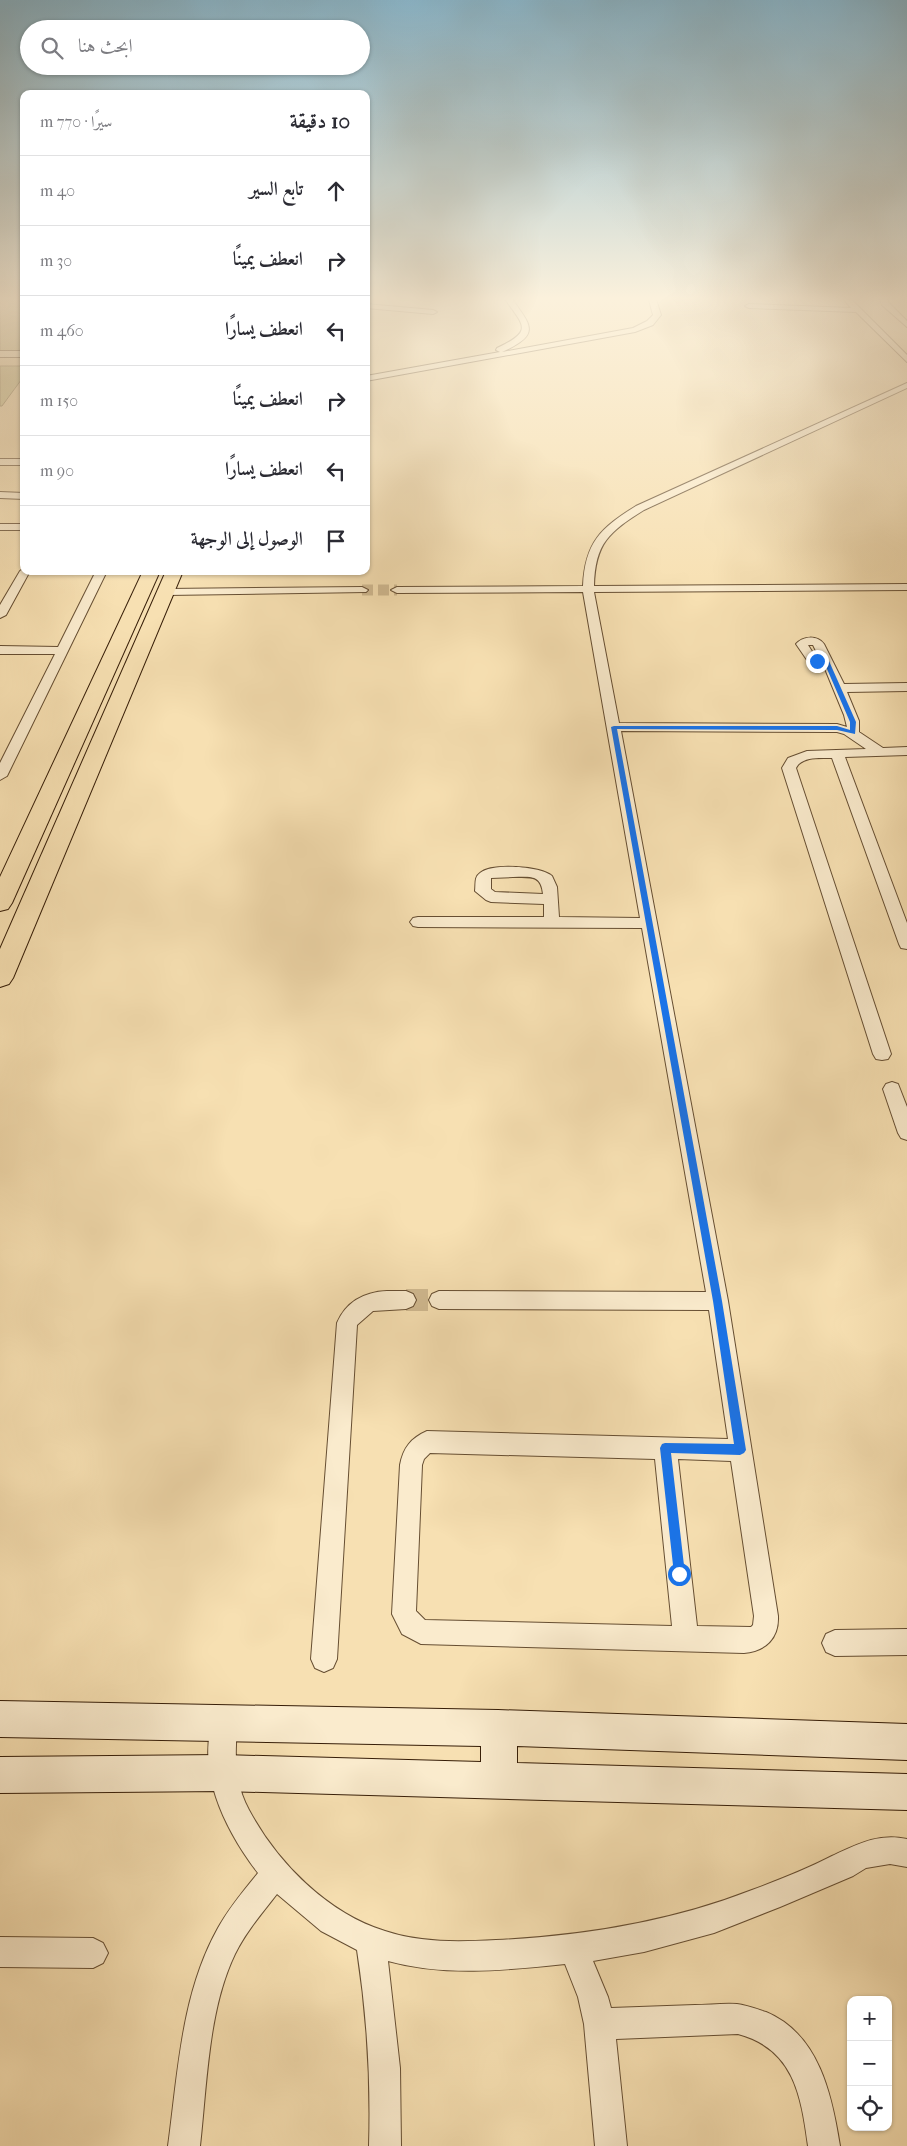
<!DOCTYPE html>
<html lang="ar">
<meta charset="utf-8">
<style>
:root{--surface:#fff;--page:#f7f7f7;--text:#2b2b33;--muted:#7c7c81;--line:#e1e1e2}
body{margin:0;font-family:"IM FELL French Canon",Amiri,serif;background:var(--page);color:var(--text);direction:rtl}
.controls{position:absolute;right:15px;bottom:15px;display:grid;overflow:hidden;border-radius:10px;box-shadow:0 1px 4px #0004}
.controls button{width:45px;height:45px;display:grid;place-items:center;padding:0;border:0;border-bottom:1px solid var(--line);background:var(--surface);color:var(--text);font:25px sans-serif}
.stop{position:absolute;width:15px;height:15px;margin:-11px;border:4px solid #1a73e8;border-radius:50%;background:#fff}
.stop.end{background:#1a73e8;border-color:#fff;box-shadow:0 1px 5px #0008}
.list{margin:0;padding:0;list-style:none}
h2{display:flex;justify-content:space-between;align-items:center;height:65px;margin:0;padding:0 20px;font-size:21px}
h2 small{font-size:16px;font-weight:400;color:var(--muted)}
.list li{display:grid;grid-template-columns:32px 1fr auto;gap:15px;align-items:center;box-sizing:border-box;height:70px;padding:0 20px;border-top:1px solid var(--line)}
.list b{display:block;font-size:19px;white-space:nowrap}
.list em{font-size:16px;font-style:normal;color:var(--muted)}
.icon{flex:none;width:28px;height:28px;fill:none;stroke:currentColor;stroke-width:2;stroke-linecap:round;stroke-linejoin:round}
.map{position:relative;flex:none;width:907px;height:2146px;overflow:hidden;direction:ltr}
.search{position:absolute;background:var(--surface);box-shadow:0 1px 4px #0004;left:20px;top:20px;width:350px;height:55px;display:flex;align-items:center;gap:12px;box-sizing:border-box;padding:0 18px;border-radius:28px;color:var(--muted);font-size:19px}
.panel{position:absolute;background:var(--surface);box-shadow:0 1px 4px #0004;left:20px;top:90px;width:350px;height:485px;border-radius:10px;direction:rtl}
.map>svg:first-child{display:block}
.green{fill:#c4c087;stroke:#7d6e47}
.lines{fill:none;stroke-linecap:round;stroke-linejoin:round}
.street-tunnel-far1{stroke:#d0b990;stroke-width:11;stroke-dasharray:11 5;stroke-linecap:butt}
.street-tunnel{stroke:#d0b990;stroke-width:22;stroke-dasharray:22 11;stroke-linecap:butt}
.street-casing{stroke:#664e32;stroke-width:2}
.secondary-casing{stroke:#361d07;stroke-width:2}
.primary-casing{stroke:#361d07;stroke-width:2}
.street{fill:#faebcd;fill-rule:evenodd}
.secondary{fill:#faebcd;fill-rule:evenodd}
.primary{fill:#f7e0b2;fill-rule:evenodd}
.route{fill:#1a73e8}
</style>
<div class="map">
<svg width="907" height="2146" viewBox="0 0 907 2146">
<rect width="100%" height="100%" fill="#f7e0b2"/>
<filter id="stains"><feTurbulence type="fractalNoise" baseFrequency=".004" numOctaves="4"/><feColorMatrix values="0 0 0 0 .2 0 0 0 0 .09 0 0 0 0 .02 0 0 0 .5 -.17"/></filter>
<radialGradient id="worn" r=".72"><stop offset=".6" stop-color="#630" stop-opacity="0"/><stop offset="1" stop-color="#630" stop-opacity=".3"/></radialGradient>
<g class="green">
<rect x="0" y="296" width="24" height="56"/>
<polygon points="0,366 24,366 24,376 2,406 0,406"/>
</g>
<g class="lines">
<polyline class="street-tunnel-far1" points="362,590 397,590"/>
<polyline class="street-tunnel" points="406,1300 439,1300"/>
<defs>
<g id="street">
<path d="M 503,296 L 510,296 C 530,325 543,334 502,352 L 633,328 L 647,321 L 653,315 L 648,296 L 655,296 L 661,315 L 653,325 L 635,332 L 366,381 L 366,376 L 500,352 L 496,350 L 497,348 C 536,330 522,325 503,296 Z"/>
<polygon points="841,296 848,296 907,355 907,362 856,312 749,308 745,306 749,304 851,308"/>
<polygon points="879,296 886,296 888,302 907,321 907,327 882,305"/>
<polygon points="366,304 433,310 437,312 433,314 366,308"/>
<path d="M 907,383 L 907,388 L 644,510 C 609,532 595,543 594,586 L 907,584 L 907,590 L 594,592 L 619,723 L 837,724 L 847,727 L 844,715 L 823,664 L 807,660 L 796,644 C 803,636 817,635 824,644 L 844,684 L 907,683 L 907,691 L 847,692 L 859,721 L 859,732 L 883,748 L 907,747 L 907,755 L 845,757 L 907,923 L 907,949 L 901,948 L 899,944 L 832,758 C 820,758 802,756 796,768 L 891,1054 L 888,1059 L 882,1060 L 876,1059 L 873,1054 L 782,768 L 788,758 L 807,751 L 866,749 L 844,734 L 837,732 L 621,731 L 728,1301 L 778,1616 C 779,1638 766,1651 744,1653 L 421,1644 L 402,1634 L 392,1614 L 400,1465 C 403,1448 411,1438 427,1431 L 728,1439 L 709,1310 L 439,1309 L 432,1306 L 429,1300 L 432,1294 L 439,1291 L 706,1292 L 642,928 L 418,927 L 413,926 L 410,922 L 413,918 L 418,917 L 544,917 L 544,904 L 491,902 L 486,900 L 475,891 C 476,884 474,877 480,873 C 492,863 540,866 552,876 L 557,887 L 559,917 L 640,918 L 583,592 L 397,593 L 391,590 L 397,587 L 583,586 C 585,542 601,528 636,506 ZM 808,645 L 813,645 L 819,657 L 813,653 ZM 513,877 C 530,877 541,874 543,894 L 495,892 L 491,889 L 491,878 ZM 430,1453 L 655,1459 L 672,1626 L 425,1620 L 416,1611 L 422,1465 L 424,1459 ZM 678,1459 L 731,1461 L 754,1616 L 753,1625 L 751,1627 L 697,1626 Z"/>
<rect x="0" y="459" width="24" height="6"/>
<polygon points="0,492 24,493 24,499 0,498"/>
<rect x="0" y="524" width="24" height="6"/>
<polygon points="24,568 24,571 30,571 6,615 0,618 0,605 20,571"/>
<polygon points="96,571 107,571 7,776 0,780 0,763 55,654 0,654 0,646 58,647"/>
<polygon points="362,587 368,590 366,592 167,595 161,592 167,589"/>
<polygon points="892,1082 898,1084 907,1107 907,1140 901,1138 898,1133 883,1089 886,1084"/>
<path d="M 387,1291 L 406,1291 L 413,1294 L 416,1300 L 413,1306 L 406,1309 L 373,1311 L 357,1325 L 337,1659 L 333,1668 L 324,1672 L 315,1668 L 311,1659 L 337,1323 C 346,1302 364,1292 387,1291 Z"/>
<polygon points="907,1629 907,1655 835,1656 826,1652 822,1643 826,1634 835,1630"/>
<path d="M 225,1709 L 234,1713 C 239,1724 236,1733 236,1745 C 235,1767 238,1790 249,1810 C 277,1862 327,1913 385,1931 C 421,1943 459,1942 496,1940 C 583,1936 670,1922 752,1890 C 779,1880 807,1869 832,1856 C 858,1844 878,1833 907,1839 L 907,1867 L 890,1864 L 866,1868 L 853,1876 L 780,1907 L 714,1933 L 644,1952 L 593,1961 L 608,1997 L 611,2008 C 639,2007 667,2006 695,2005 C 708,2005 723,2003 737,2004 C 746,2005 757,2009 766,2012 C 819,2034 832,2095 840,2146 L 808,2146 C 801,2095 794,2049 738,2034 L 616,2039 L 627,2146 L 595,2146 L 584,2024 L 578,1997 L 565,1964 C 507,1970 445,1977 388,1961 L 400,2068 L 401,2146 L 369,2146 C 371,2080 367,2015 357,1950 L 321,1931 L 277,1894 C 262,1913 246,1932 235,1954 C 208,2010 207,2085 200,2146 L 168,2146 C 178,2073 181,1994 218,1928 C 229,1908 244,1890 258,1873 C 225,1830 193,1767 216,1713 Z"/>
<polygon points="0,1937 93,1938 103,1943 108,1953 103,1963 93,1968 0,1967"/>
</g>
<g id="secondary">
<rect x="0" y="351" width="24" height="6"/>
<polygon points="0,1701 498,1710 907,1724 907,1760 517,1746 517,1763 907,1774 907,1810 223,1791 0,1793 0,1757 223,1755 481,1762 481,1746 0,1737"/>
</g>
<g id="primary">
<polygon points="143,571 160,571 12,903 8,909 0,911 0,877"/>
<polygon points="166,571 183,571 13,978 9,984 0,987 0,949"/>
</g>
</defs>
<use href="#street" class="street-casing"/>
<use href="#secondary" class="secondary-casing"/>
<use href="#primary" class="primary-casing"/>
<use href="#street" class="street"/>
<use href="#secondary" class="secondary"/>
<use href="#primary" class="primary"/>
</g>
<linearGradient id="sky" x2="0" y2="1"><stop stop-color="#8ab8ce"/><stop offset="0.5" stop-color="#fbf1dc"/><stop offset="1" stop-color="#fbf1dc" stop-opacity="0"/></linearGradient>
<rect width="907" height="597" fill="url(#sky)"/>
<polygon class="route" points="817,659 829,661 856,722 855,734 837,730 617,729 722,1301 746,1450 744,1453 740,1455 671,1453 685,1574 683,1578 679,1579 675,1578 674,1574 660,1448 662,1444 665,1443 734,1444 713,1301 611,727 614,726 837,726 850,730 850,722 824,662 815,662"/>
<rect width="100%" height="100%" filter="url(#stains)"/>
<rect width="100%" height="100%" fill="url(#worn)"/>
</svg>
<div class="controls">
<button>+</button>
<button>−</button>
<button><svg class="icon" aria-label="locate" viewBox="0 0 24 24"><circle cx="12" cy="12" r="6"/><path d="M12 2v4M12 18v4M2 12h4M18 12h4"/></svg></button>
</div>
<div class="stop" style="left:679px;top:1574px"></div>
<div class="stop end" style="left:817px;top:661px"></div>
<div class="search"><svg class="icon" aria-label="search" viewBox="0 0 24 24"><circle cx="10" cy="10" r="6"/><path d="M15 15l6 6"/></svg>ابحث هنا</div>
<section class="panel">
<h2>10 دقيقة<small>سيرًا · 770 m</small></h2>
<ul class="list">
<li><svg class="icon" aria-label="ahead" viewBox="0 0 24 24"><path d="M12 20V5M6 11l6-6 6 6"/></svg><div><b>تابع السير</b></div><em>40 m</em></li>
<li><svg class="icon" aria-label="right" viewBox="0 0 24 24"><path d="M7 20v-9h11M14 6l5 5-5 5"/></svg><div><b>انعطف يمينًا</b></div><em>30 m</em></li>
<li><svg class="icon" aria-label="left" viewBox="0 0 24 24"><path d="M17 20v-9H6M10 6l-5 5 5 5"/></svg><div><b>انعطف يسارًا</b></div><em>460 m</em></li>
<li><svg class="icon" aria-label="right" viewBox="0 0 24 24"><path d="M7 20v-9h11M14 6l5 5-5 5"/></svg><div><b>انعطف يمينًا</b></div><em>150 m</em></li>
<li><svg class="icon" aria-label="left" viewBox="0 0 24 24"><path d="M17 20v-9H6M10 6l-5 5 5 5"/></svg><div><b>انعطف يسارًا</b></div><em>90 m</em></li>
<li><svg class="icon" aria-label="arrive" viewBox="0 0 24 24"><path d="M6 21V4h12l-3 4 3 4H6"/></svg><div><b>الوصول إلى الوجهة</b></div></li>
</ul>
</section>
</div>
